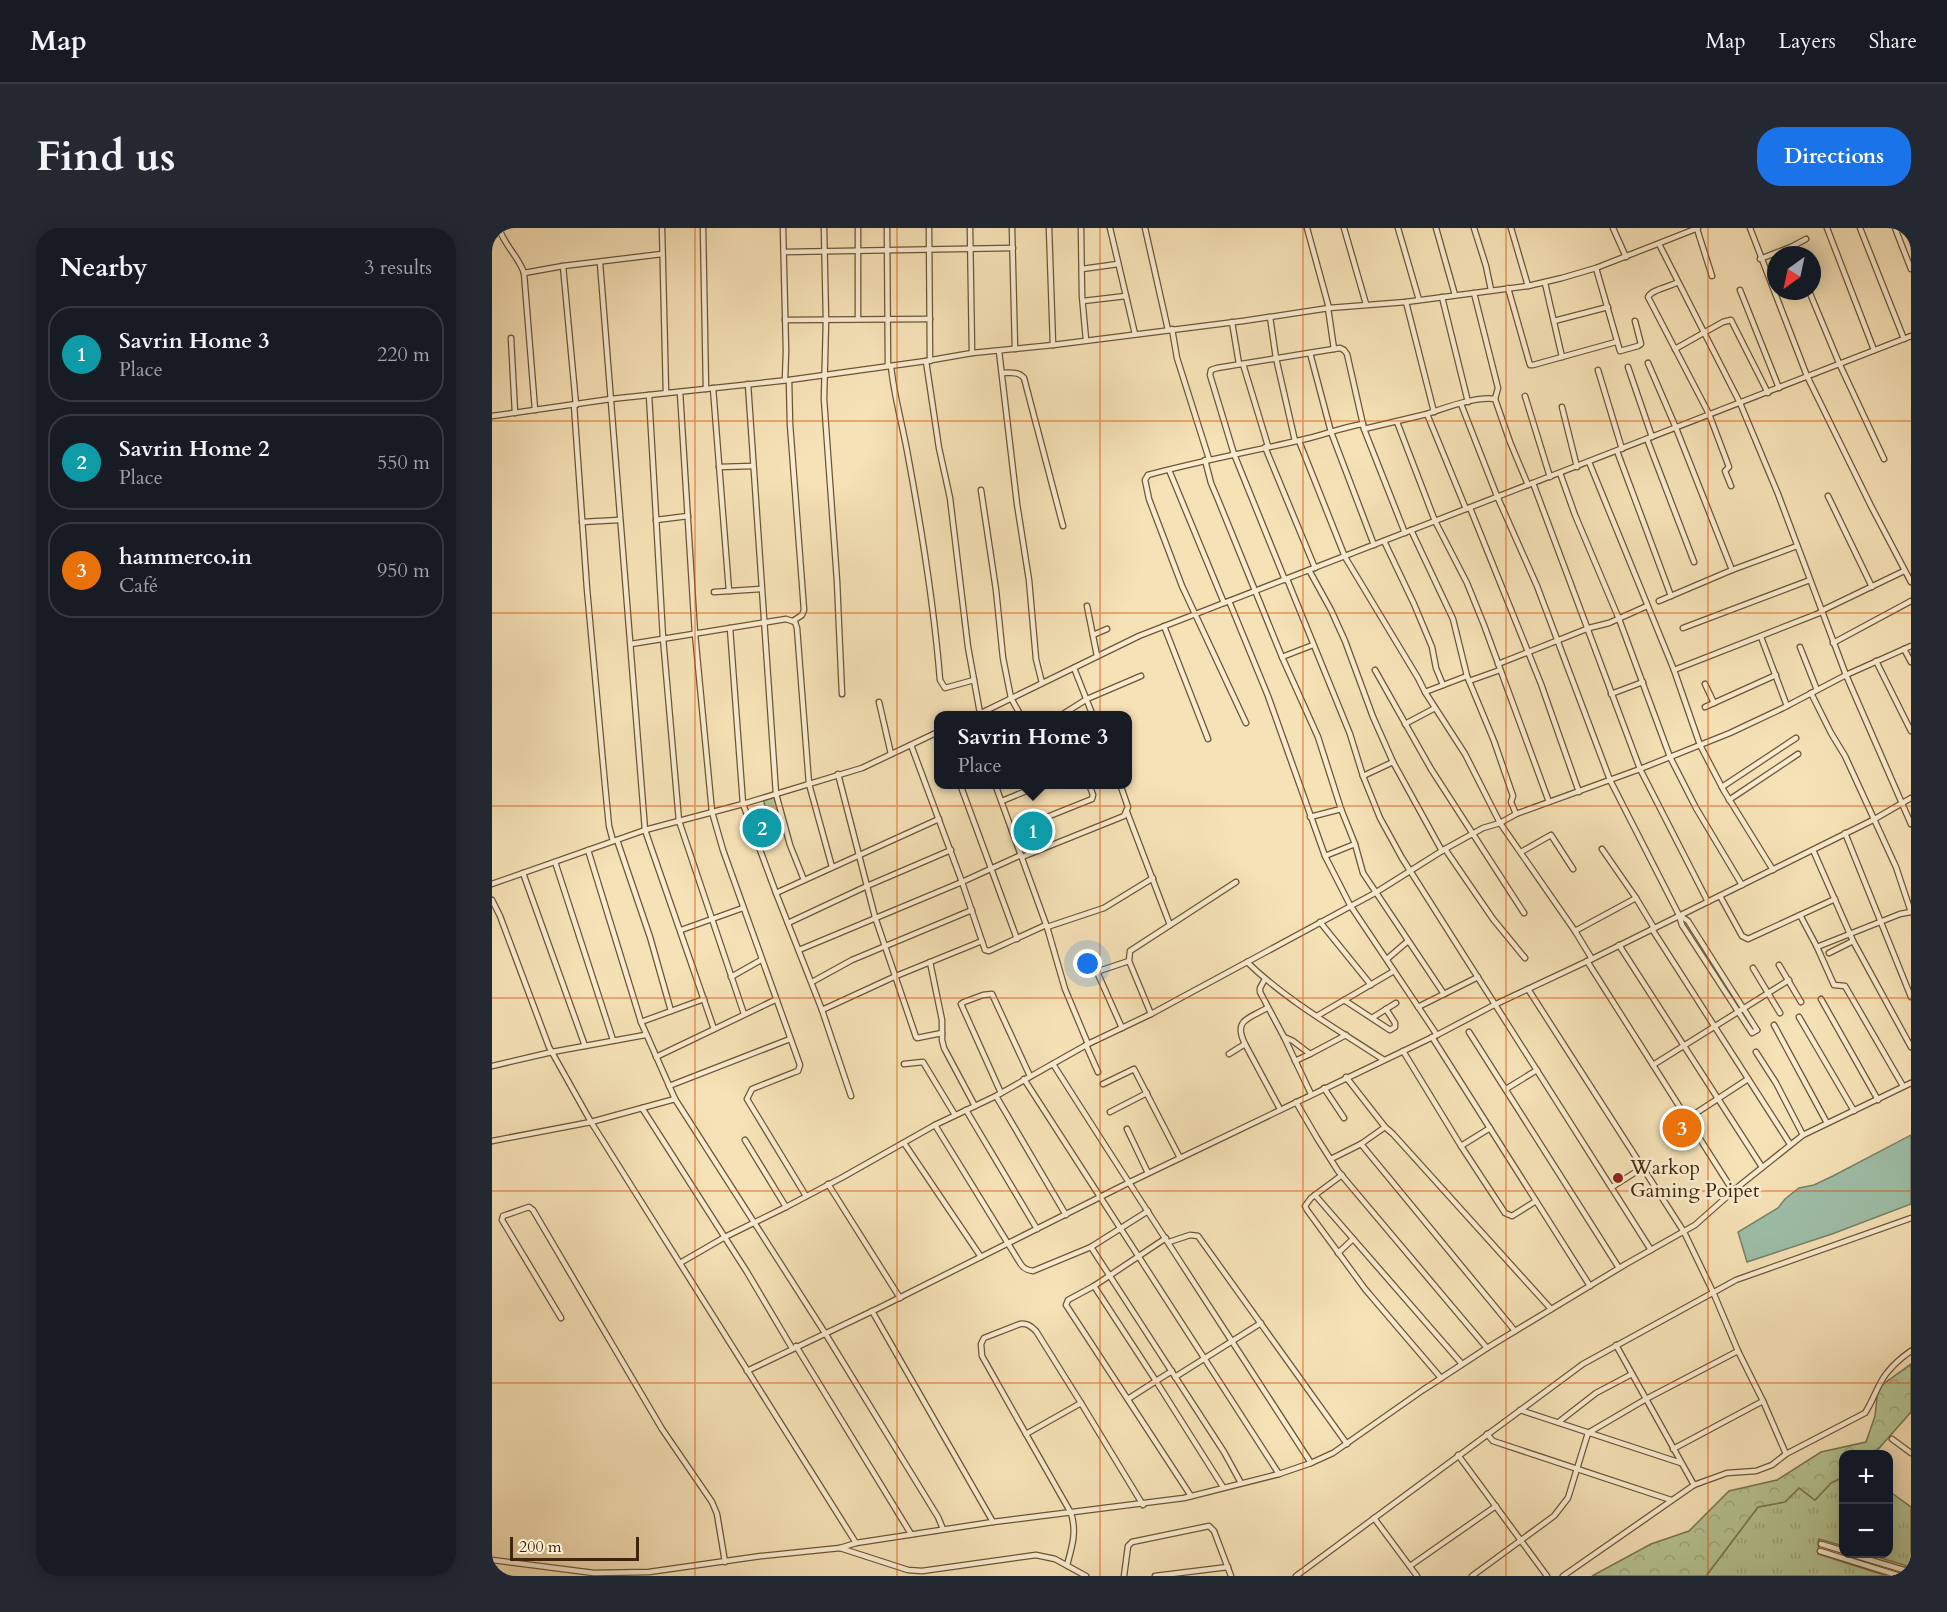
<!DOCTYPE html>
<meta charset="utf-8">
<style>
:root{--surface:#171b24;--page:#242831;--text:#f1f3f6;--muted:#9ea1a6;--line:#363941;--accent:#1a73e8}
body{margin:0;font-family:Cardo,serif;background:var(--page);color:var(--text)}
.controls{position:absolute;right:18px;bottom:18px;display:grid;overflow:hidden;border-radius:12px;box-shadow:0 3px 15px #0003}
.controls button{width:54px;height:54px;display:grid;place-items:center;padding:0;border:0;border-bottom:2px solid var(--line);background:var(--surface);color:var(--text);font:30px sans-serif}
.compass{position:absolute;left:1275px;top:18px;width:54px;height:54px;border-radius:50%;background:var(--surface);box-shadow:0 3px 15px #0003;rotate:213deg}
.scale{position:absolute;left:18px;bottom:15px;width:129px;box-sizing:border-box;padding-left:6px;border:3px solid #3f260a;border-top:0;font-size:16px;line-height:21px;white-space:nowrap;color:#3f260a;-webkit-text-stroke:4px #f9ecd0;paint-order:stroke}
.you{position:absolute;left:596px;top:736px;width:21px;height:21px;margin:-15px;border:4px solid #fff;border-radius:50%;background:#1a73e8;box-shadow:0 0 0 9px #1a73e833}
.badge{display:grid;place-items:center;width:39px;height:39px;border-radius:50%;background:var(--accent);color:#fff;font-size:20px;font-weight:700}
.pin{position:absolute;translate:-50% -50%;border:3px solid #fff;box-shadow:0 2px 6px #0006}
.popup{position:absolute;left:442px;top:483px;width:198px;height:78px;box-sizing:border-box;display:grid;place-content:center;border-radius:12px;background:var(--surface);filter:drop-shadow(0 2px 4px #0005);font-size:20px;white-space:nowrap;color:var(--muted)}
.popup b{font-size:22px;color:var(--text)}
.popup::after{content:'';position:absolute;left:50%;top:100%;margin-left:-12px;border:12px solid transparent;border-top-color:var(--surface)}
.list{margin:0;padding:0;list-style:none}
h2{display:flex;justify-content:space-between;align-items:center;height:78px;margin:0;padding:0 24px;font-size:26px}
h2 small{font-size:20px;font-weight:400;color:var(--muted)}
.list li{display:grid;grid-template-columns:39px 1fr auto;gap:18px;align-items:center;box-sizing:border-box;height:96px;margin:0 12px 12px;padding:0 12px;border:2px solid var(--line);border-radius:24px}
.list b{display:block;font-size:22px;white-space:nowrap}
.list p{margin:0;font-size:20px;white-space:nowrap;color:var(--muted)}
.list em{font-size:20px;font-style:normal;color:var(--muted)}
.map{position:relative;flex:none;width:1419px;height:1348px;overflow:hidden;border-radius:24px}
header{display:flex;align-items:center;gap:36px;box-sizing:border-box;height:84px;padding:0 30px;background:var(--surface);border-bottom:2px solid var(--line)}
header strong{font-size:28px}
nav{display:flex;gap:33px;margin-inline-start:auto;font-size:21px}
.intro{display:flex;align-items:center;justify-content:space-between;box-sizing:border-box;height:144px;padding:0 36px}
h1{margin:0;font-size:42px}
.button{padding:15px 27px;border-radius:24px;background:var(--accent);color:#fff;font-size:21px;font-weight:700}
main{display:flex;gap:36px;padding:0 36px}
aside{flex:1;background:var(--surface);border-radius:24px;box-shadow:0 3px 15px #0003}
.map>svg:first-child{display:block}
.grass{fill:url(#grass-tufts);stroke:#7a754e;stroke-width:1.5}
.forest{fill:url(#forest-crowns);stroke:#7a754e;stroke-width:1.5}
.water{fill:#9ebfa8;stroke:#788269;stroke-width:1.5}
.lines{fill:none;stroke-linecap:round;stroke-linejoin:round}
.minor-casing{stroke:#6d5535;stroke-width:7}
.minor{stroke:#f9ecd0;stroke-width:4.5}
.grid{fill:none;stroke:#d7540c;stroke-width:1.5;stroke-opacity:0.55}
.poi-dot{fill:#8f2418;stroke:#f9ecd0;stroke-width:2}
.labels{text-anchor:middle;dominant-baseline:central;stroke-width:5;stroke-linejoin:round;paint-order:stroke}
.poi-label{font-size:20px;fill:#3f260a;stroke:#f9ecd0;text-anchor:start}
</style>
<header>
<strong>Map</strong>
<nav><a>Map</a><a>Layers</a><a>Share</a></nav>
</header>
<div class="intro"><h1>Find us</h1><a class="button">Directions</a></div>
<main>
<aside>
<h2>Nearby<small>3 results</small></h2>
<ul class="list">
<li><span class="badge" style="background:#0f9aa8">1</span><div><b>Savrin Home 3</b><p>Place</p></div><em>220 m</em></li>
<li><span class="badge" style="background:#0f9aa8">2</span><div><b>Savrin Home 2</b><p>Place</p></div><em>550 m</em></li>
<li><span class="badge" style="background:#e8710a">3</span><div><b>hammerco.in</b><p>Café</p></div><em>950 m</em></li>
</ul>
</aside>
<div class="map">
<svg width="1419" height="1348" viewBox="0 0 1419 1348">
<defs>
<pattern id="grass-tufts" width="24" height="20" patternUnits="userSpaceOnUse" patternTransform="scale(1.5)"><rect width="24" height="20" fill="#b6c493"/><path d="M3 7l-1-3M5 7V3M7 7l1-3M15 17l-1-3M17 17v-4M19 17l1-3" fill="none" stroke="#9ea87d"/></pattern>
<pattern id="forest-crowns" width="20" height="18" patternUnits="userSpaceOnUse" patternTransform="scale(1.5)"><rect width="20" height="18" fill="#b6c493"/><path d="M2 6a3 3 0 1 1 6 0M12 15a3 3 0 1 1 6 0" fill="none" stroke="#9ea87d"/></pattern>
</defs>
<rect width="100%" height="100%" fill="#f6e2b7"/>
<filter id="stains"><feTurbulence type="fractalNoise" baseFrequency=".00333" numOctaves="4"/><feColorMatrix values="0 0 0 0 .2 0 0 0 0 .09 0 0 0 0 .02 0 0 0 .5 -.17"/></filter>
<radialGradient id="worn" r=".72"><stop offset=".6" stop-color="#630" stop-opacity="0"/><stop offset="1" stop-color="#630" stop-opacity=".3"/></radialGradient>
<g class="grass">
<polygon points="284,566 290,588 276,596 263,599 261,593 276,588 271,571"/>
<polygon points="1351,1249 1351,1318 1327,1311 1326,1326 1395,1348 1214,1348 1266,1279 1292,1274 1307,1260 1323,1272 1339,1255"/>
<polygon points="1397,1263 1419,1279 1419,1339 1375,1326 1396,1326"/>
</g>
<polygon class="forest" points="1419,1136 1419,1184 1382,1226 1352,1226 1351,1249 1339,1255 1323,1272 1307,1260 1293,1274 1266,1279 1214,1348 1100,1348 1159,1316 1197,1303 1237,1263 1285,1252 1329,1224 1374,1214 1383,1188 1386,1160"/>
<polygon class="water" points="1419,907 1419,976 1340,1006 1255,1034 1246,1004 1286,980 1293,971 1307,960 1322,957 1341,948"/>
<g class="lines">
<defs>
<g id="minor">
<path d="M 7,0 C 12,17 27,29 32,45"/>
<polyline points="170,0 174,165"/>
<polyline points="211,0 214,161"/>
<polyline points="291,0 294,123 293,152"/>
<polyline points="332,0 334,92 332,171 345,353 350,466"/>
<polyline points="366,0 366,91"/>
<polyline points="395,0 396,138"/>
<polyline points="437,0 438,133"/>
<polyline points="478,0 480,125"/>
<polyline points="520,0 523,121"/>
<polyline points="557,0 561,117"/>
<polyline points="589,0 590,68 594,112"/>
<polyline points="618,0 643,106"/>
<polyline points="653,0 676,102"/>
<polyline points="815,0 837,80"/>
<polyline points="852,0 874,76"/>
<polyline points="906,0 927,72"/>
<polyline points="944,0 963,67"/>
<polyline points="982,0 994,38 999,62"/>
<polyline points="1019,0 1036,58"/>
<polyline points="1121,0 1134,29"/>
<polyline points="1258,0 1315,148 1379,278 1419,354"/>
<polyline points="1335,0 1382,122"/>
<polyline points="1368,0 1412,111"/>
<polyline points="1403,0 1419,41"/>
<polyline points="1205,1 1220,48"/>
<polyline points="1167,16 1248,175 1286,266 1354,447 1419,596"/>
<polyline points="1299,19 1314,11"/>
<polyline points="292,24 521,20"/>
<polyline points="1268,31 1299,19 1302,27"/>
<polyline points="108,35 153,602 222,801"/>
<polyline points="71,38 84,177"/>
<polyline points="1104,40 1128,123 1146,118 1149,116 1143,93"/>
<polyline points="590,41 626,36"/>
<path d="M 1186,54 C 1178,59 1160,61 1156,69 L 1217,186 L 1237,239 L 1233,243 L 1239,258"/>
<polyline points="1053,55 1070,129"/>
<polyline points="1016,60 1038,137 1041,137 1124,114"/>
<polyline points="1248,62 1287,160"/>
<polyline points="1317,63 1347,135 1392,231"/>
<polyline points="982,65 1006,160 1003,171"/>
<polyline points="950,69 976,174"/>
<polyline points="591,73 634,68"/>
<polyline points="914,74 942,184"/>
<polyline points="836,80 842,121"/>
<polyline points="778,89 784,130 803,213"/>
<polyline points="293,92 438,91"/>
<polyline points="1062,93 1116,79"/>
<polyline points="740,94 747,136"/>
<polyline points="680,101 685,130 717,231"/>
<polyline points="19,110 23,185"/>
<polyline points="1183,121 1231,94 1239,92 1276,165"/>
<polyline points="507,123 525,276 537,352 544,431 550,455"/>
<polyline points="818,125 839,204 882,317"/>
<polyline points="434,133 447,220 458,270 476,419 488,485"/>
<polyline points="1156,135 1184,200 1240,342"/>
<polyline points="751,136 776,218"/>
<path d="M 399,138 C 402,169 411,198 416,228 C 430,303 442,377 448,452 L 453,460 L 482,452"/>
<polyline points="1136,139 1160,209"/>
<polyline points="1106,142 1130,221"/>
<path d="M 510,145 C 518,145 526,143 532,150 L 571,298"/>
<polyline points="297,152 298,196 312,382 310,387 301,393"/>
<polyline points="256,156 284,566 298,617 312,652"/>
<polyline points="221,160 237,363"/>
<polyline points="188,164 203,406 220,584 231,622 308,837 306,843 303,844 260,861 255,871 314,968"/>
<polyline points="157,167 171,410 187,593 252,786"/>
<polyline points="1033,168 1058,249"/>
<polyline points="969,176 1005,268 1045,358 1118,552 1187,687 1190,697 1260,805 1265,802"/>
<polyline points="82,177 95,361 113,557 117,598 121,613"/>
<polyline points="1070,179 1085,239"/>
<polyline points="43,182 32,45 71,38 170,26"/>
<path d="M 935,186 C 952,180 985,168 1003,171 L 1018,214 L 1036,257"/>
<polyline points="0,188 119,171 297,152 434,133 480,125 561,117 751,93 837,80 914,74 1036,58 1070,50 1104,40 1206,0"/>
<polyline points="905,194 943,293 975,355 992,397 1057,574"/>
<polyline points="872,201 935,186 974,281"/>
<polyline points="1155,211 1202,334"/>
<polyline points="807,213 853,329 926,450 933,464 973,526 1008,595 1083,703 1100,731"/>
<polyline points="773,219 823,340"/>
<polyline points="1125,223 1179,368"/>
<polyline points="742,226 718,147 719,142 725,140 848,120 852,122 855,126 872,201 913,305"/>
<polyline points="742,226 793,352"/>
<polyline points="713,232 719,255 727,274 790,429 826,509 849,581 818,589"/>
<polyline points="1097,234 1182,442 1208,517 1232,563 1281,642"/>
<polyline points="227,239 261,238"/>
<polyline points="677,242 732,375"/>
<polyline points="1068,245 1083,287 1127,391 1178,529 1204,580 1250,657"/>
<polyline points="1041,255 1148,541 1216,674"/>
<polyline points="489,262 504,362 511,430 519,470 529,488"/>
<polyline points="1336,268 1380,359"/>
<polyline points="978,280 1049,456 1087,564"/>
<polyline points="164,292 196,288"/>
<polyline points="90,294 127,292"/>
<polyline points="919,302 961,391 975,448 1002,513 1021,568 1019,574 1024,586"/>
<polyline points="892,313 922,376 940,419 944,440 951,457"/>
<polyline points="817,342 839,382 853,413 881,489 901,534 950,623"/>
<polyline points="795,351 858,506 871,548 888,590 910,630 1159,1022"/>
<polyline points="222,364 269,361"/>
<polyline points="737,373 776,468 833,628 858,677 945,807"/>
<polyline points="1167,373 1240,342 1305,318"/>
<polyline points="595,378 605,428"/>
<polyline points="1329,383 1412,343"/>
<polyline points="672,398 716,511"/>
<polyline points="238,400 251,576 284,665 330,782 359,868"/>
<polyline points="1191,400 1318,352"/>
<polyline points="601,407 615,401"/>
<polyline points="1269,409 1295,478"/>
<polyline points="1341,415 1419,373"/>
<polyline points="139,416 294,391 303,394 305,400 317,556 340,639"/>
<polyline points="1308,419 1325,462"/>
<polyline points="1412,421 1419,434"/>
<polyline points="790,429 821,417"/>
<polyline points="1384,433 1419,503"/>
<polyline points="1006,436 1097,400 1117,395 1155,378"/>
<polyline points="582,440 601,488"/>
<polyline points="883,442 939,541 1032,685"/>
<polyline points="1182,442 1330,384"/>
<polyline points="977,453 1008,442"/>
<polyline points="1213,456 1222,475"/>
<polyline points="933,464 975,448"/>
<polyline points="1319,465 1339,505 1353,528 1404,639 1419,684"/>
<polyline points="1119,466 1151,454"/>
<polyline points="387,474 399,526"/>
<polyline points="1213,479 1284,447"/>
<polyline points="483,488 647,408 1419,108"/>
<polyline points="568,488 595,471 649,448"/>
<path d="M 754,495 L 690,358 L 657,271 L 653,252 L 656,247 C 707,233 758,224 809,212 C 830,208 850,199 871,196"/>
<polyline points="913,496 943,480"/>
<polyline points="419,517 470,654 493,722 497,723 554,697"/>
<polyline points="346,546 383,689 424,809 425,810 450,805"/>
<polyline points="871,548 901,534"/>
<polyline points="468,556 525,711"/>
<polyline points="503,556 555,699 573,761 596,816"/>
<polyline points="1230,559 1304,510"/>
<polyline points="1237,572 1306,526"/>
<polyline points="510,573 551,556"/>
<polyline points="635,584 678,697 638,723 637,733 659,786"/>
<polyline points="520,603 600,571 601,567 597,556"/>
<polyline points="1353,605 1419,769"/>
<polyline points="125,612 158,709 179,783"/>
<polyline points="863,616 871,645 952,766 986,749"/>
<polyline points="953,621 1001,691 1033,730"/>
<polyline points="1110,621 1144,670 1162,700"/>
<polyline points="96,622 149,794 183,871 333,1105 446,1289 451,1301"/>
<polyline points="1321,622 1361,713 1419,819"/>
<polyline points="1029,624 1059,607 1081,641"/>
<polyline points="833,628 863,616 849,581"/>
<polyline points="530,629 632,588 636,579 628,556"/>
<polyline points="63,634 121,812"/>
<polyline points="31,645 93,818"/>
<polyline points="0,656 153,602 251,576 370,540 446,504"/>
<polyline points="284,665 447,591"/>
<polyline points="1228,668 1250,708 1256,711 1343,671"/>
<polyline points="0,672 8,688 57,819 99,894 364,1315"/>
<polyline points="1187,687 1196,693 1265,802"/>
<polyline points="1308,687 1325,719 1408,686 1419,684"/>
<polyline points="828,694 879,757"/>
<polyline points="296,695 375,658 459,622"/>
<polyline points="678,697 744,654"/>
<polyline points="555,699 612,680 661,650"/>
<polyline points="1160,701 1298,916"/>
<polyline points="189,702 251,680"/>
<polyline points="1083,703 1144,670"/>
<polyline points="1127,717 1270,939"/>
<polyline points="1325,719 1342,757 1353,758 1411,858"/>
<polyline points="307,722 470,654 529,627"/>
<polyline points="1337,725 1361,713"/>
<polyline points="895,731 916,713"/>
<polyline points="1095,733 1241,963"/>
<polyline points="438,734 450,792 450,812 452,820 483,878"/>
<path d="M 755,734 C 795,773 845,801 892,832"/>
<polyline points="1287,737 1309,774"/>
<polyline points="1261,740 1288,785"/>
<polyline points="239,749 269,732"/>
<polyline points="773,751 768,760 768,764 792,809 819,866"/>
<polyline points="320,754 360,732 480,682"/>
<polyline points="1036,761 1192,1004 1221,1064 1246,1123 1271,1173 1294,1226 1280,1237 1264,1243 1235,1245 1202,1257 1071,1348"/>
<polyline points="1329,771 1386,872"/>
<polyline points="852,772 898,802 903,799 903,795 894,781"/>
<polyline points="926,779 952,766"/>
<polyline points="330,782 404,748 490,713"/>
<polyline points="825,788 902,743"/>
<polyline points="1307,789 1362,883"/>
<polyline points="880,790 904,775"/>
<polyline points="149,794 212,771"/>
<polyline points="1282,797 1335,895"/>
<polyline points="630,800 606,746 607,743 637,733"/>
<polyline points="977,804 1127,1040"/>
<polyline points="792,809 801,813 818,826 854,807"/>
<polyline points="940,809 1098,1058"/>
<path d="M 753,816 C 741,792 756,791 775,780"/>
<polyline points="594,817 606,844"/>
<polyline points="911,823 969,918 1013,985 1020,988 1044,973"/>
<polyline points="1264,824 1284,855 1311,907"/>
<polyline points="737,826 753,816 788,881"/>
<polyline points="164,829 283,772"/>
<polyline points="803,833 818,826"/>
<polyline points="412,836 431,834 463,887"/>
<path d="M 561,836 C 646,970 733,1102 819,1235"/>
<polyline points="1161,837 1297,752"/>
<polyline points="0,838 60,824 153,807"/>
<polyline points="854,849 893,899 901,906 1059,1081"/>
<polyline points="532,851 787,1246"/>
<polyline points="611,856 642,841 688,930"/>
<polyline points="177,858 298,811"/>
<polyline points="832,860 852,890"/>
<polyline points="1014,861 1045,842"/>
<polyline points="509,865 469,776 472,774 491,767 500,766 538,848"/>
<polyline points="504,868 596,816 659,786 883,665 953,621 991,600 1008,595 1024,586 1148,541 1238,505 1291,480 1354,447 1419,418"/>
<polyline points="804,874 825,910 846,943 995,1120"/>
<polyline points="150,880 255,1044 300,1120"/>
<polyline points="474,882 545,1001"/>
<polyline points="618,884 655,865"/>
<polyline points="1195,891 1256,851"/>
<path d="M 443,897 L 528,1035 C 531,1040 534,1042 541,1043 L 599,1019 L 656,983"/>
<polyline points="635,901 656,945"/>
<polyline points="253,912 294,979"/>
<polyline points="0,913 99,894 183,871"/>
<polyline points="412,915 489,1029"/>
<polyline points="869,916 1023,1103"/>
<polyline points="969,918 998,900"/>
<polyline points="839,931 869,916 893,899"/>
<polyline points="850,947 819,970 813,978 815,982 873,1061 949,1150"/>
<polyline points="336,956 408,1070"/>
<polyline points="1120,959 1150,940"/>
<polyline points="823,967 970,1136"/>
<polyline points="674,1010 602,1058 576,1072 574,1077 699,1268"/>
<polyline points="677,1014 698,1007 706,1008 855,1216"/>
<polyline points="599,1019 732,1224 749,1255"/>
<polyline points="846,1025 861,1011"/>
<polyline points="188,1035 233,1009 294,979 351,949 443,897 504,868 574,987"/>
<polyline points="602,1058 664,1153 636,1171"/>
<polyline points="380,1083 501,1294"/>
<polyline points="69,1090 10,992 11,988 37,979 41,982 170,1201 220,1274 225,1286 233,1334"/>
<polyline points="1124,1117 1202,1257"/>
<polyline points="304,1118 419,1306"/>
<polyline points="255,1143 389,1079 636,955 945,807 1002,777 1100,731 1381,592 1419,570"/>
<polyline points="680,1143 664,1153 731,1259"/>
<polyline points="683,1149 769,1095"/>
<polyline points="1028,1182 1189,1235"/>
<polyline points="1068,1193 1104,1165 1140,1146"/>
<path d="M 534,1206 L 490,1128 L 489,1116 L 492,1110 L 528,1096 C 535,1095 539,1098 544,1103 L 589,1175"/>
<polyline points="995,1206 1001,1213 1179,1272"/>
<polyline points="1400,1211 1419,1225"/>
<polyline points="1181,1221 1271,1173"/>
<path d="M 1294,1226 L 1373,1185 C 1381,1173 1385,1158 1394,1146 C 1401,1137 1410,1129 1419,1123"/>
<polyline points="966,1227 1055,1348"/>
<polyline points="882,1290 925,1348"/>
<polyline points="1329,1316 1352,1323"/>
<polyline points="348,1320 364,1315 501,1294 692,1270 787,1246 819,1235 841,1225 931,1162 995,1120 1134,1036 1203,997 1247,958 1311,907 1419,855"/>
<polyline points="1328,1323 1408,1348"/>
<polyline points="1358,1326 1419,1344"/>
<polyline points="0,1332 102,1345 157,1344 269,1328 348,1320 416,1342 430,1343 544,1327 563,1331 594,1348"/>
<path d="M 575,1337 C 580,1319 585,1304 579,1285 L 534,1206 L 589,1175 L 651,1277"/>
<polyline points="918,1338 1004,1278"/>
<polyline points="632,1348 636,1318 640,1314 717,1298 722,1303 739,1348"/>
<polyline points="663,1348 736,1339"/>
<polyline points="804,1348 1091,1136 1244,1052 1419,990"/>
<polyline points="980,1348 1062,1288 1076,1270 1096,1205 1154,1171 1246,1123"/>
</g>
</defs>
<use href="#minor" class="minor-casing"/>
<use href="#minor" class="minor"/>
</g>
<path class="grid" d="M 203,0 L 203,1348M 405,0 L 405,1348M 608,0 L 608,1348M 811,0 L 811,1348M 1014,0 L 1014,1348M 1216,0 L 1216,1348M 0,193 L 1419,193M 0,385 L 1419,385M 0,578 L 1419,578M 0,770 L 1419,770M 0,963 L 1419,963M 0,1155 L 1419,1155"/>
<circle class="poi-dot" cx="1126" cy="950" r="6"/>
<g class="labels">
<g class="poi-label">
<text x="1138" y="939">Warkop<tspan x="1138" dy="23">Gaming Poipet</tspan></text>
</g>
</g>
<rect width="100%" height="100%" filter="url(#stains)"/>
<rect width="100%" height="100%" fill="url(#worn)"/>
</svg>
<div class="controls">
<button>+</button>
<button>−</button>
</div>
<svg class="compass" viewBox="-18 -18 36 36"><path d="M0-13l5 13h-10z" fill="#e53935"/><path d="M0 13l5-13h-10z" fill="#9ea1a6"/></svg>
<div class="scale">200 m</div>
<div class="you"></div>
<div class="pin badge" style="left:541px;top:603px;background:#0f9aa8">1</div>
<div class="popup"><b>Savrin Home 3</b>Place</div>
<div class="pin badge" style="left:270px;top:600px;background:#0f9aa8">2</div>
<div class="pin badge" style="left:1190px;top:900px;background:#e8710a">3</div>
</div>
</main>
